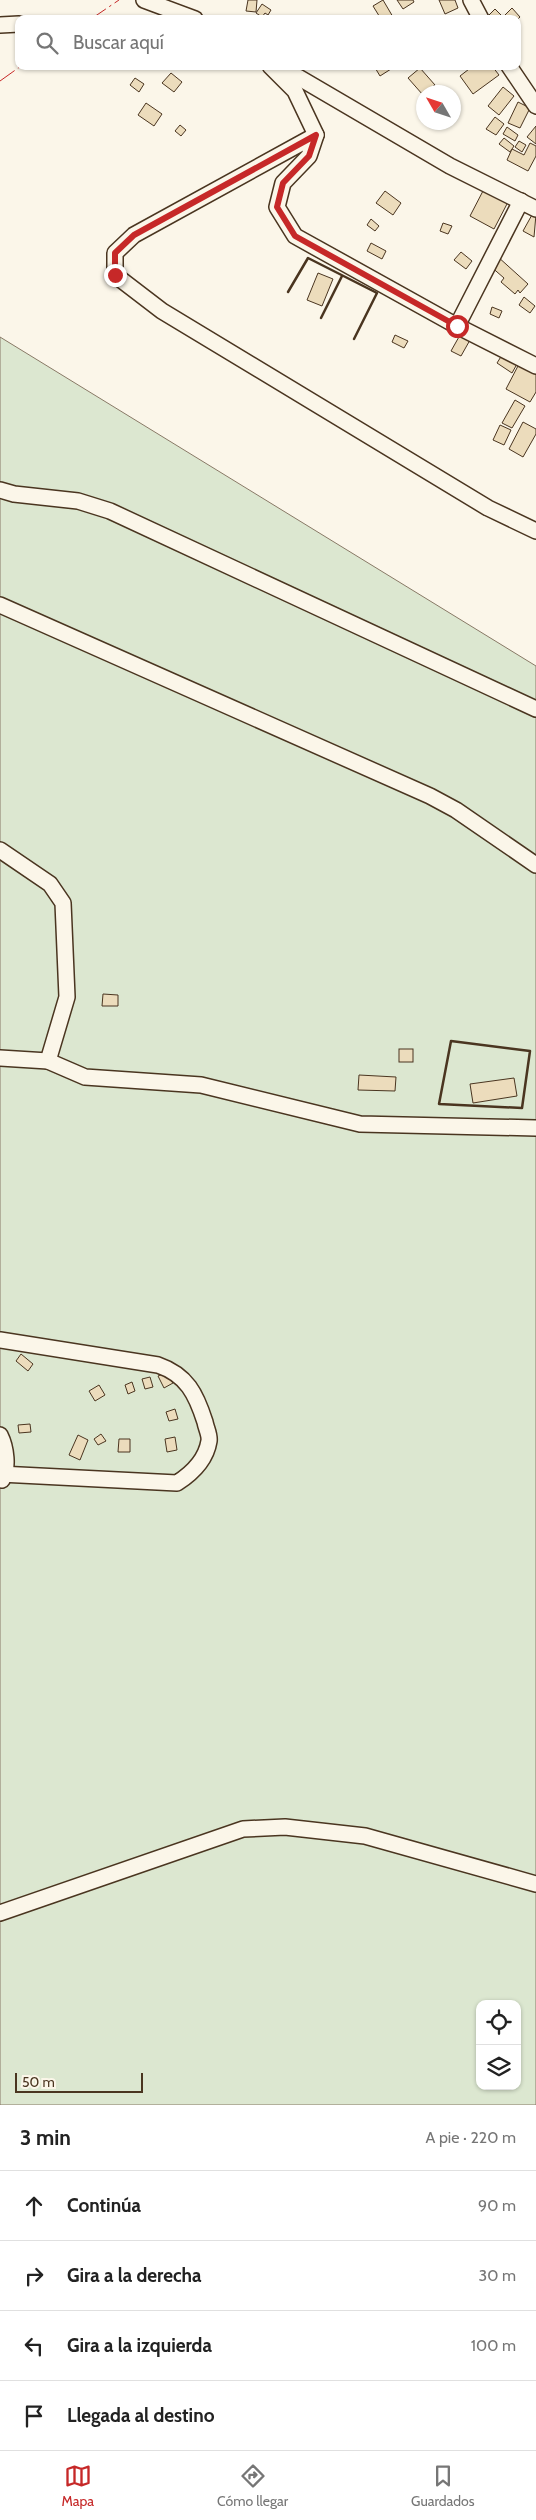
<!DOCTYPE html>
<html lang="es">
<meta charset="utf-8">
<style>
:root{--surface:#fff;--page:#f2f2f2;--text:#222;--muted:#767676;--line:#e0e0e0;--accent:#c62828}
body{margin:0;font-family:Cabin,sans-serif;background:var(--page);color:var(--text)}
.controls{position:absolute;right:15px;bottom:15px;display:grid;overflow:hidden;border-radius:10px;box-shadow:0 1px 4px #0004}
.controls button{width:45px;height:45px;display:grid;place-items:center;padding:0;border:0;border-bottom:1px solid var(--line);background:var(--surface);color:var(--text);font:25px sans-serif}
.compass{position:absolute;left:416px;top:85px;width:45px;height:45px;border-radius:50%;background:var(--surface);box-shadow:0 1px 4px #0004;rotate:309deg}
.scale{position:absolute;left:15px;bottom:12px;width:128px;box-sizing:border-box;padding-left:5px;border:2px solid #4a3520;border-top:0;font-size:14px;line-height:18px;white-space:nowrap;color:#4a3520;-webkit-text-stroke:4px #fbf6e9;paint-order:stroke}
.stop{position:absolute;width:15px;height:15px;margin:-11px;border:4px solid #c62828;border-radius:50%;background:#fff}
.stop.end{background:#c62828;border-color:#fff;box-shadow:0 1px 5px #0008}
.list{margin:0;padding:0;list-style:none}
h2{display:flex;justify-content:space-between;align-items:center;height:65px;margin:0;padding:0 20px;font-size:21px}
h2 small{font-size:16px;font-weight:400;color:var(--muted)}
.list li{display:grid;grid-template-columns:32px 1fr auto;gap:15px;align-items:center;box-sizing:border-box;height:70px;padding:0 20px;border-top:1px solid var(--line)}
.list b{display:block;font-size:19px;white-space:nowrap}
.list em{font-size:16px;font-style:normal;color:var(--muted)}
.icon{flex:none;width:28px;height:28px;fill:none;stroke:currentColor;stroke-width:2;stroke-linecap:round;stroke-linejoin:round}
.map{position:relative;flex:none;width:536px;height:2105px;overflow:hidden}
.search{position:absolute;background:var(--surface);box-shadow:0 1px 4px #0004;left:15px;right:15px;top:15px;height:55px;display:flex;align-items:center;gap:12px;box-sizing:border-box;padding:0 18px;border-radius:10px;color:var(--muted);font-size:19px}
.sheet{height:345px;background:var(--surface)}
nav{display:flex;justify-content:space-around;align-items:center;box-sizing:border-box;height:70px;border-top:1px solid var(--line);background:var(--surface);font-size:14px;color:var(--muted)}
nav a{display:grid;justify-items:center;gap:2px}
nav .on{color:var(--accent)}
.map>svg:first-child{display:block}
.green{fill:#dce7d0;stroke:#887966;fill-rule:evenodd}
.building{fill:#ecdcbc;stroke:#4a3520}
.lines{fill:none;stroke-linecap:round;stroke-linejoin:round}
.minor-casing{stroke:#4a3520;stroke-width:18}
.minor{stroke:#fbf6e9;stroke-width:15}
.wall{stroke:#4a3520;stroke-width:2.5}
.power{stroke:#c62828;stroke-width:1;stroke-dasharray:18 4 2.5 4;stroke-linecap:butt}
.route{stroke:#c62828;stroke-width:6}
</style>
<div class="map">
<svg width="536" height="2105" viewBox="0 0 536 2105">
<rect width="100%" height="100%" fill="#fbf6e9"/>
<path class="green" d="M 0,337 L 536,666 L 536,2105 L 0,2105 ZM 480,2004 L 517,2004 L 517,2086 L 480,2086 Z"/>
<g class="building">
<polygon points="248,0 257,0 256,12 246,11"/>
<polygon points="383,0 393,17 390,19 381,19 373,6"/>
<polygon points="397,0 413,0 414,2 403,9"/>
<polygon points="439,0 455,0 458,8 445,14"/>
<polygon points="262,4 271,10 268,15 265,13 262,17 256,13"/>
<polygon points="512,8 520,17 517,20 485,19 495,9 503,17"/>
<polygon points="374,66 389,66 391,69 380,76"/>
<polygon points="473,66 492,66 499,75 473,94 460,76"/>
<polygon points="420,68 435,85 424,92 423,95 408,78"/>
<polygon points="171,73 182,82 174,92 162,83"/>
<polygon points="135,78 144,84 139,92 130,85"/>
<polygon points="503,87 514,96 499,115 488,106"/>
<polygon points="518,102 530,108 520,128 508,123"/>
<polygon points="146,103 162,114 154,126 138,115"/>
<polygon points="495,117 504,124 496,135 486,129"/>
<polygon points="180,125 186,130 181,136 175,131"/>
<polygon points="536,126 536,144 527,137"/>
<polygon points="507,127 518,135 515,141 503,134"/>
<polygon points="504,138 514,146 510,152 499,144"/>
<polygon points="519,141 526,145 522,152 515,147"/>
<polygon points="530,143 536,146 536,156 528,171 507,160 512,149 524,155"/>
<polygon points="484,189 508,202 494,229 470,216"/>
<polygon points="385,191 401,203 393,215 376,203"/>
<polygon points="533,213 536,214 534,237 523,231"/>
<polygon points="371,219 379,226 375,231 367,225"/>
<polygon points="443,223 452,226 448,234 440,231"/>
<polygon points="371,243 386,251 382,259 367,251"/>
<polygon points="461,252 472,261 466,269 454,260"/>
<polygon points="497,256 528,284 520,293 518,290 515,294 501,282 504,278 489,265"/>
<polygon points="318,273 333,279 322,306 307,300"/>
<polygon points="524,297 535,306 530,313 519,305"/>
<polygon points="492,307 502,311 499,318 490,314"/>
<polygon points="395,335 408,341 404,348 392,342"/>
<polygon points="460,335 470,340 461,356 451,351"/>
<polygon points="502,355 517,364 512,373 497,363"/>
<polygon points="519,364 536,373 536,392 530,402 506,389"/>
<polygon points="515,400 525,406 512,428 502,423"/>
<polygon points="523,422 536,429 536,434 523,457 509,449"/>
<polygon points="500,425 511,430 504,445 493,440"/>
<polygon points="103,994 118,995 118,1006 102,1006"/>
<rect x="399" y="1049" width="14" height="13"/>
<polygon points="359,1075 396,1077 395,1091 358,1090"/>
<polygon points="514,1078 517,1096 473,1103 470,1084"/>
<polygon points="21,1354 33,1364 28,1371 16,1361"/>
<polygon points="167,1372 173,1383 164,1388 158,1376"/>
<polygon points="150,1377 153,1387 145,1389 142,1379"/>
<polygon points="132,1382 135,1391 128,1394 125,1385"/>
<polygon points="99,1385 105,1395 95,1401 89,1391"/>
<polygon points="175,1409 178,1419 169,1421 166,1412"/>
<polygon points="30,1424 31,1432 19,1433 18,1425"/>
<polygon points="101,1434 106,1441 98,1445 94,1439"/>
<polygon points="78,1435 88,1440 80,1460 69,1455"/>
<polygon points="175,1437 177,1450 167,1452 165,1439"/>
<polygon points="119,1439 130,1439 130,1452 118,1452"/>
</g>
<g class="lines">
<defs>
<g id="minor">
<polyline points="144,0 195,19"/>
<polyline points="471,0 481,19"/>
<polyline points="0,25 19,24"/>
<polyline points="270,66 295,91 316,135 309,156 283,183 277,207 295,236 457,326 536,366"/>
<polyline points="509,66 536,106"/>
<polyline points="277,70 298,77 450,166 536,209"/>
<polyline points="316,135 134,235 115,253 115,275 162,311 488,508 536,531"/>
<polyline points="457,326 521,201"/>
<polyline points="0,490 14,494 78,501 110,511 536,709"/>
<polyline points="0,605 430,796 456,810 536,865"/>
<polyline points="0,850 50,884 63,903 67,997 48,1061"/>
<polyline points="0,1058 48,1061 85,1077 201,1085 360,1124 536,1128"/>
<path d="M 0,1340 L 158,1365 C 187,1375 196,1394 205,1422 C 206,1428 210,1435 209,1441 C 206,1460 191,1474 177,1483 L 0,1474"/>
<path d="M 0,1435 C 6,1447 9,1468 2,1480"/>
<polyline points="0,1913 243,1829 285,1827 365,1836 536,1884"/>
</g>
</defs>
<use href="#minor" class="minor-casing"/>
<use href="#minor" class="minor"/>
<g class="wall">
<polyline points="288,292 308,258 377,293 354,339"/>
<polyline points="321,318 342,276"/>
<polygon points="451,1041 530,1051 522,1108 439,1104"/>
</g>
<g class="power">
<polyline points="91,19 119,0"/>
<polyline points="0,81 21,66"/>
</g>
</g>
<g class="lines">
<polyline class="route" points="115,275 115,253 134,235 316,135 309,156 283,183 277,207 295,236 457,326"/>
</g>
</svg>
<div class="controls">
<button><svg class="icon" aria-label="locate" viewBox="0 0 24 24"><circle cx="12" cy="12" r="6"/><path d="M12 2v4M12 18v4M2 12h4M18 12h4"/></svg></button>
<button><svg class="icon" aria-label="layers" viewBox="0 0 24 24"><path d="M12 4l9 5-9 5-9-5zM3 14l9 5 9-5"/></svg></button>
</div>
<svg class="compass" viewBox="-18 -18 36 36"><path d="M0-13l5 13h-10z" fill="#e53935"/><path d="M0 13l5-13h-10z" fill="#767676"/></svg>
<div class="scale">50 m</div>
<div class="stop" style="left:457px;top:326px"></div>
<div class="stop end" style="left:115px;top:275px"></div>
<div class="search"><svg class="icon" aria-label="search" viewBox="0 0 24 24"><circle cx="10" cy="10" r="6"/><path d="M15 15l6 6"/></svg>Buscar aquí</div>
</div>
<section class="sheet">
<h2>3 min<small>A pie · 220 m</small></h2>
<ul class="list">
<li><svg class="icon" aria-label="ahead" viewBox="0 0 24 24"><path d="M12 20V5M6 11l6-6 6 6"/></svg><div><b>Continúa</b></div><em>90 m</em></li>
<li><svg class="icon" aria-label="right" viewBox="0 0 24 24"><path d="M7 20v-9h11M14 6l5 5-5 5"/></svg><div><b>Gira a la derecha</b></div><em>30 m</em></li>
<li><svg class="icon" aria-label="left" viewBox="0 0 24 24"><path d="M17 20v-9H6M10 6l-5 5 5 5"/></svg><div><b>Gira a la izquierda</b></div><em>100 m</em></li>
<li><svg class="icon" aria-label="arrive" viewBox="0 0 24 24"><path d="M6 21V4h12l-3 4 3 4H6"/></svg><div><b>Llegada al destino</b></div></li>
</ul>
</section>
<nav>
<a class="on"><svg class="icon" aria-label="map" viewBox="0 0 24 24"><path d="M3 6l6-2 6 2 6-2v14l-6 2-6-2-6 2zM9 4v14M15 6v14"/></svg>Mapa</a>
<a><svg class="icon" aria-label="directions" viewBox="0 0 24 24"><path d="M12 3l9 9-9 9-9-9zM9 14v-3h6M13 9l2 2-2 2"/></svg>Cómo llegar</a>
<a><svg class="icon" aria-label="saved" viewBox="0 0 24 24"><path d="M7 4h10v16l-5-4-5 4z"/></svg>Guardados</a>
</nav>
